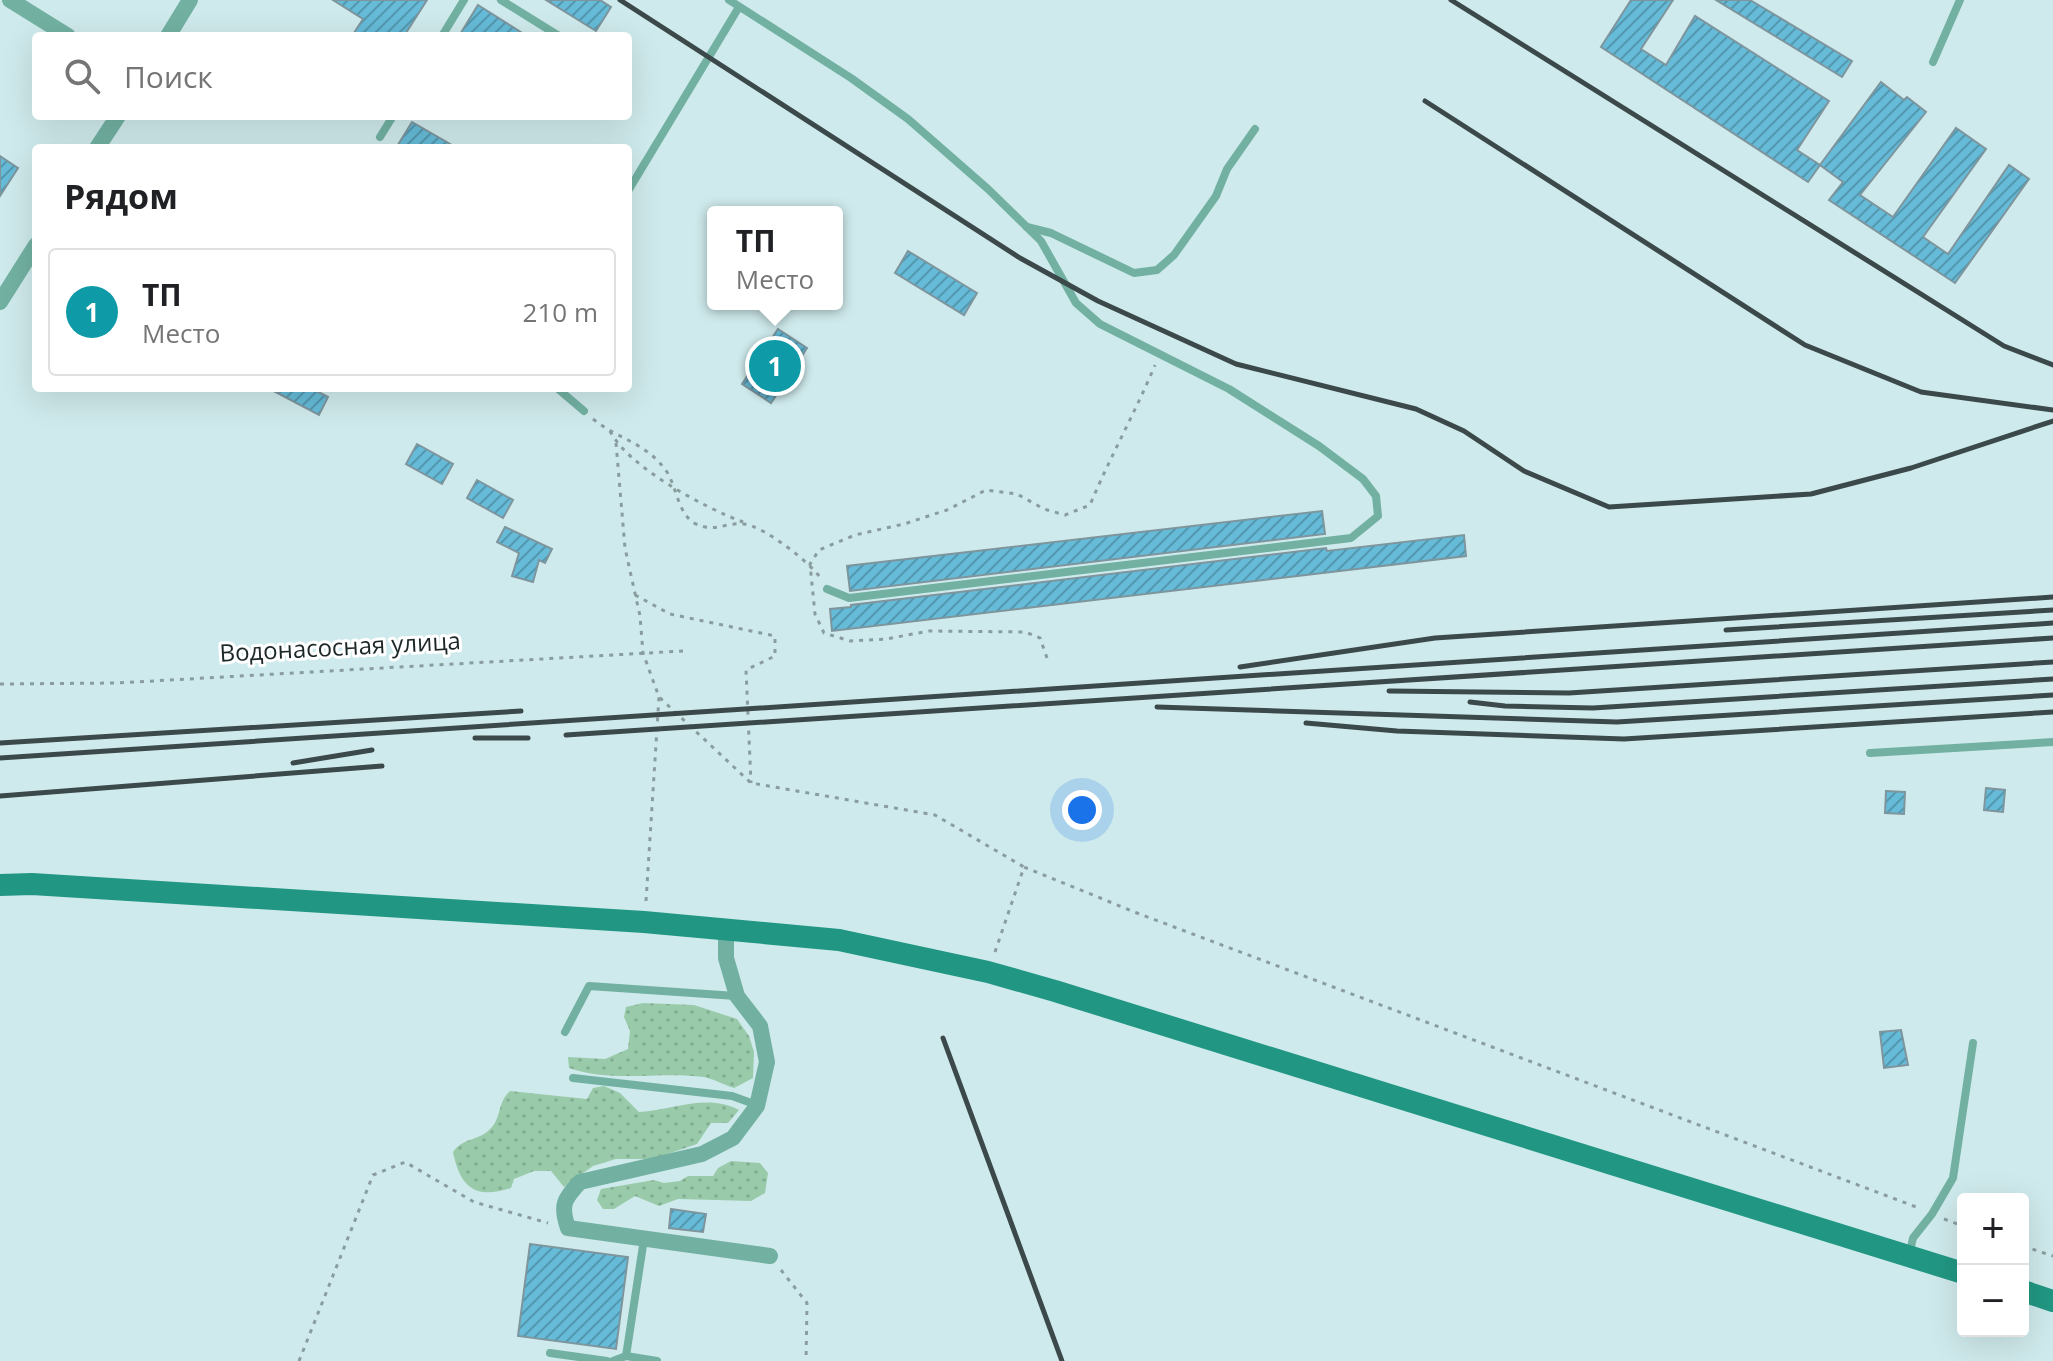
<!DOCTYPE html>
<html lang="ru">
<meta charset="utf-8">
<style>
:root{--surface:#fff;--page:#f6f6f6;--text:#202124;--muted:#757577;--line:#e0e0e0;--accent:#0f766e}
body{margin:0;font-family:"Open Sans",sans-serif;background:var(--page);color:var(--text)}
.controls{position:absolute;right:24px;bottom:24px;display:grid;overflow:hidden;border-radius:8px;box-shadow:0 8px 32px #0002}
.controls button{width:72px;height:72px;display:grid;place-items:center;padding:0;border:0;border-bottom:2px solid var(--line);background:var(--surface);color:var(--text);font:40px sans-serif}
.you{position:absolute;left:1082px;top:810px;width:28px;height:28px;margin:-20px;border:6px solid #fff;border-radius:50%;background:#1a73e8;box-shadow:0 0 0 12px #1a73e833}
.badge{display:grid;place-items:center;width:52px;height:52px;border-radius:50%;background:var(--accent);color:#fff;font-size:26px;font-weight:700}
.pin{position:absolute;translate:-50% -50%;border:4px solid #fff;box-shadow:0 2px 8px #0006}
.popup{position:absolute;left:707px;top:206px;width:136px;height:104px;box-sizing:border-box;display:grid;place-content:center;border-radius:8px;background:var(--surface);filter:drop-shadow(0 2px 6px #0005);font-size:26px;white-space:nowrap;color:var(--muted)}
.popup b{font-size:30px;color:var(--text)}
.popup::after{content:'';position:absolute;left:50%;top:100%;margin-left:-16px;border:16px solid transparent;border-top-color:var(--surface)}
.list{margin:0;padding:0;list-style:none}
h2{display:flex;justify-content:space-between;align-items:center;height:104px;margin:0;padding:0 32px;font-size:34px}
h2 small{font-size:26px;font-weight:400;color:var(--muted)}
.list li{display:grid;grid-template-columns:52px 1fr auto;gap:24px;align-items:center;box-sizing:border-box;height:128px;margin:0 16px 16px;padding:0 16px;border:2px solid var(--line);border-radius:8px}
.list b{display:block;font-size:30px;white-space:nowrap}
.list p{margin:0;font-size:26px;white-space:nowrap;color:var(--muted)}
.list em{font-size:26px;font-style:normal;color:var(--muted)}
.icon{flex:none;width:44px;height:44px;fill:none;stroke:currentColor;stroke-width:2;stroke-linecap:round;stroke-linejoin:round}
.map{position:relative;flex:none;width:2053px;height:1361px;overflow:hidden}
.search{position:absolute;background:var(--surface);box-shadow:0 8px 32px #0002;left:32px;top:32px;width:600px;height:88px;display:flex;align-items:center;gap:20px;box-sizing:border-box;padding:0 28px;border-radius:8px;color:var(--muted);font-size:30px}
.panel{position:absolute;background:var(--surface);box-shadow:0 8px 32px #0002;left:32px;top:144px;width:600px;height:248px;border-radius:8px}
.map>svg:first-child{display:block}
.green{fill:url(#green-dots)}
.building{fill:url(#building-hatch);stroke:#7e959d;stroke-width:2}
.lines{fill:none;stroke-linecap:round;stroke-linejoin:round}
.path{stroke:#899d9f;stroke-width:3;stroke-dasharray:4 6;stroke-linecap:butt}
.lane{stroke:#72b1a2;stroke-width:8}
.street{stroke:#72b1a2;stroke-width:16}
.secondary{stroke:#219783;stroke-width:22}
.rail{stroke:#3c494a;stroke-width:5}
.labels{text-anchor:middle;dominant-baseline:central;stroke-width:6;stroke-linejoin:round;paint-order:stroke}
.street-label{font-size:24px;fill:#1d2728;stroke:#fff}
</style>
<div class="map">
<svg width="2053" height="1361" viewBox="0 0 2053 1361">
<defs>
<pattern id="green-dots" width="8" height="8" patternUnits="userSpaceOnUse" patternTransform="scale(2)"><rect width="8" height="8" fill="#99cbaa"/><path d="M2 2h.1M6 6h.1" fill="none" stroke="#83ae92" stroke-width="1.8" stroke-linecap="round"/></pattern>
<pattern id="building-hatch" width="6" height="6" patternUnits="userSpaceOnUse" patternTransform="scale(2)"><rect width="6" height="6" fill="#65bbd8"/><path d="M-1 1l2-2M0 6l6-6M5 7l2-2" fill="none" stroke="#5398af"/></pattern>
</defs>
<rect width="100%" height="100%" fill="#cfeaec"/>
<g class="green">
<path d="M 643,1003 L 694,1005 L 737,1019 L 749,1036 L 754,1052 L 753,1078 L 734,1088 C 724,1085 714,1079 704,1077 C 660,1071 612,1083 569,1068 L 568,1057 L 605,1059 L 628,1049 L 630,1031 L 624,1017 L 626,1007 Z"/>
<path d="M 604,1086 L 620,1093 L 639,1112 C 672,1110 708,1093 739,1110 L 728,1123 L 711,1123 L 697,1144 L 653,1159 L 616,1159 L 593,1166 L 564,1187 L 551,1171 L 534,1171 L 514,1179 L 511,1188 C 475,1200 460,1187 453,1152 C 463,1138 476,1141 488,1131 C 502,1120 497,1102 510,1091 L 587,1099 L 593,1088 Z"/>
<polygon points="731,1161 760,1163 768,1173 765,1193 751,1201 678,1199 659,1206 635,1196 614,1209 603,1209 597,1200 601,1189 654,1180 664,1183 680,1181 688,1176 713,1176 718,1168"/>
</g>
<g class="building">
<polygon points="333,0 427,0 404,36 352,36 363,19"/>
<polygon points="546,0 600,0 611,7 596,31"/>
<polygon points="1631,0 1673,0 1641,49 1666,65 1695,16 1829,101 1797,150 1820,165 1808,182 1601,47"/>
<polygon points="1716,0 1750,0 1852,61 1842,77"/>
<polygon points="478,5 527,36 459,36"/>
<polygon points="1881,82 1904,100 1907,97 1926,112 1860,195 1893,217 1956,128 1986,149 1923,237 1948,254 2009,165 2029,179 1955,283 1829,200 1843,182 1820,165"/>
<polygon points="412,122 457,148 396,148"/>
<polygon points="0,156 18,168 0,196"/>
<polygon points="908,251 977,293 964,315 895,273"/>
<polygon points="778,329 807,348 771,403 742,384"/>
<polygon points="268,388 311,388 328,397 319,415"/>
<polygon points="417,444 453,464 442,484 406,464"/>
<polygon points="477,480 513,500 503,518 467,498"/>
<polygon points="1322,511 1325,534 850,591 847,566"/>
<polygon points="505,527 552,549 545,563 539,560 533,582 512,576 519,553 497,542"/>
<polygon points="1464,535 1466,556 832,631 830,609 851,607 851,605 1326,548 1327,551"/>
<polygon points="1986,788 2005,790 2003,812 1984,810"/>
<polygon points="1886,791 1905,792 1904,814 1885,813"/>
<polygon points="1901,1030 1908,1065 1884,1068 1880,1032"/>
<polygon points="671,1209 706,1214 703,1232 669,1228"/>
<polygon points="530,1244 628,1257 616,1349 518,1336"/>
</g>
<g class="lines">
<g class="path">
<path d="M 593,419 C 619,440 646,442 667,472 C 677,488 678,515 696,524 C 717,533 724,522 744,524 C 764,526 811,563 822,580"/>
<path d="M 610,431 C 628,467 705,508 743,522"/>
<polyline points="616,443 625,548 640,616 643,653 659,697 751,783 935,815 1024,867"/>
<polyline points="635,595 670,614 775,636 775,656 746,670 751,783"/>
<path d="M 1047,658 L 1040,638 L 1025,632 L 929,631 L 886,639 L 850,641 L 824,633 L 815,614 L 810,564 L 819,550 L 855,535 L 904,524 L 947,510 L 986,490 L 1017,494 L 1044,509 L 1065,515 L 1090,505 C 1110,457 1135,413 1155,365"/>
<polyline points="0,684 117,683 683,651"/>
<polyline points="646,901 659,697"/>
<polyline points="995,952 1024,867 1137,913 1919,1208"/>
<polyline points="1944,1219 1963,1226"/>
<polyline points="2023,1246 2053,1256"/>
<polyline points="781,1270 807,1303 806,1361"/>
<polyline points="299,1361 373,1175 405,1162 474,1202 548,1223"/>
</g>
<g class="lane">
<polyline points="501,0 559,36"/>
<polyline points="729,0 851,78 908,119 988,189 1041,241 1076,303 1100,324 1229,389 1319,446 1363,479 1376,496 1378,516 1351,538 849,598 827,589"/>
<polyline points="442,36 464,0"/>
<polyline points="1933,62 1960,0"/>
<polyline points="380,137 393,116"/>
<polyline points="628,191 739,7"/>
<polyline points="1027,227 1051,233 1134,273 1157,270 1174,255 1216,196 1227,169 1255,129"/>
<polyline points="557,388 584,411"/>
<polyline points="1870,753 2053,742"/>
<polyline points="565,1032 589,986 736,996"/>
<polyline points="573,1078 732,1096 757,1105"/>
<polyline points="1909,1256 1913,1238 1932,1214 1953,1178 1973,1043"/>
<polyline points="550,1353 607,1361"/>
<polyline points="626,1356 657,1361"/>
<polyline points="613,1361 626,1356 644,1239"/>
</g>
<g class="street">
<polyline points="10,0 68,36"/>
<polyline points="168,36 190,0"/>
<polyline points="97,148 118,116"/>
<polyline points="0,302 36,245"/>
<path d="M 726,930 L 726,958 L 737,996 L 760,1026 L 767,1062 L 757,1106 L 733,1138 L 702,1154 L 580,1182 C 564,1199 560,1205 568,1228 L 770,1256"/>
</g>
<g class="secondary">
<polyline points="0,885 32,884 644,922 839,940 988,972 1055,991 1963,1273"/>
<polyline points="2023,1291 2053,1301"/>
</g>
<g class="rail">
<polyline points="620,0 1020,258 1098,301 1236,364 1416,409 1464,431 1524,471 1609,507 1811,494 1911,468 2053,421"/>
<polyline points="1451,0 2004,346 2053,365"/>
<polyline points="1425,101 1805,345 1921,392 2053,410"/>
<polyline points="1726,630 2053,610"/>
<polyline points="1240,667 1435,638 2053,597"/>
<polyline points="1389,691 1569,693 2053,662"/>
<polyline points="1470,702 1505,706 1593,708 2053,679"/>
<polyline points="1157,707 1617,722 2053,695"/>
<polyline points="1306,723 1397,731 1624,739 2053,712"/>
<polyline points="566,735 2053,638"/>
<polyline points="475,738 528,738"/>
<polyline points="0,743 521,711"/>
<polyline points="0,758 2053,623"/>
<polyline points="293,763 372,750"/>
<polyline points="0,796 382,766"/>
<polyline points="943,1038 1062,1361"/>
</g>
</g>
<g class="labels">
<g class="street-label">
<text transform="translate(340 646) rotate(-3)">Водонасосная улица</text>
</g>
</g>
</svg>
<div class="controls">
<button>+</button>
<button>−</button>
</div>
<div class="you"></div>
<div class="pin badge" style="left:775px;top:366px;background:#0f9aa8">1</div>
<div class="popup"><b>ТП</b>Место</div>
<div class="search"><svg class="icon" aria-label="search" viewBox="0 0 24 24"><circle cx="10" cy="10" r="6"/><path d="M15 15l6 6"/></svg>Поиск</div>
<section class="panel">
<h2>Рядом<small></small></h2>
<ul class="list">
<li><span class="badge" style="background:#0f9aa8">1</span><div><b>ТП</b><p>Место</p></div><em>210 m</em></li>
</ul>
</section>
</div>
